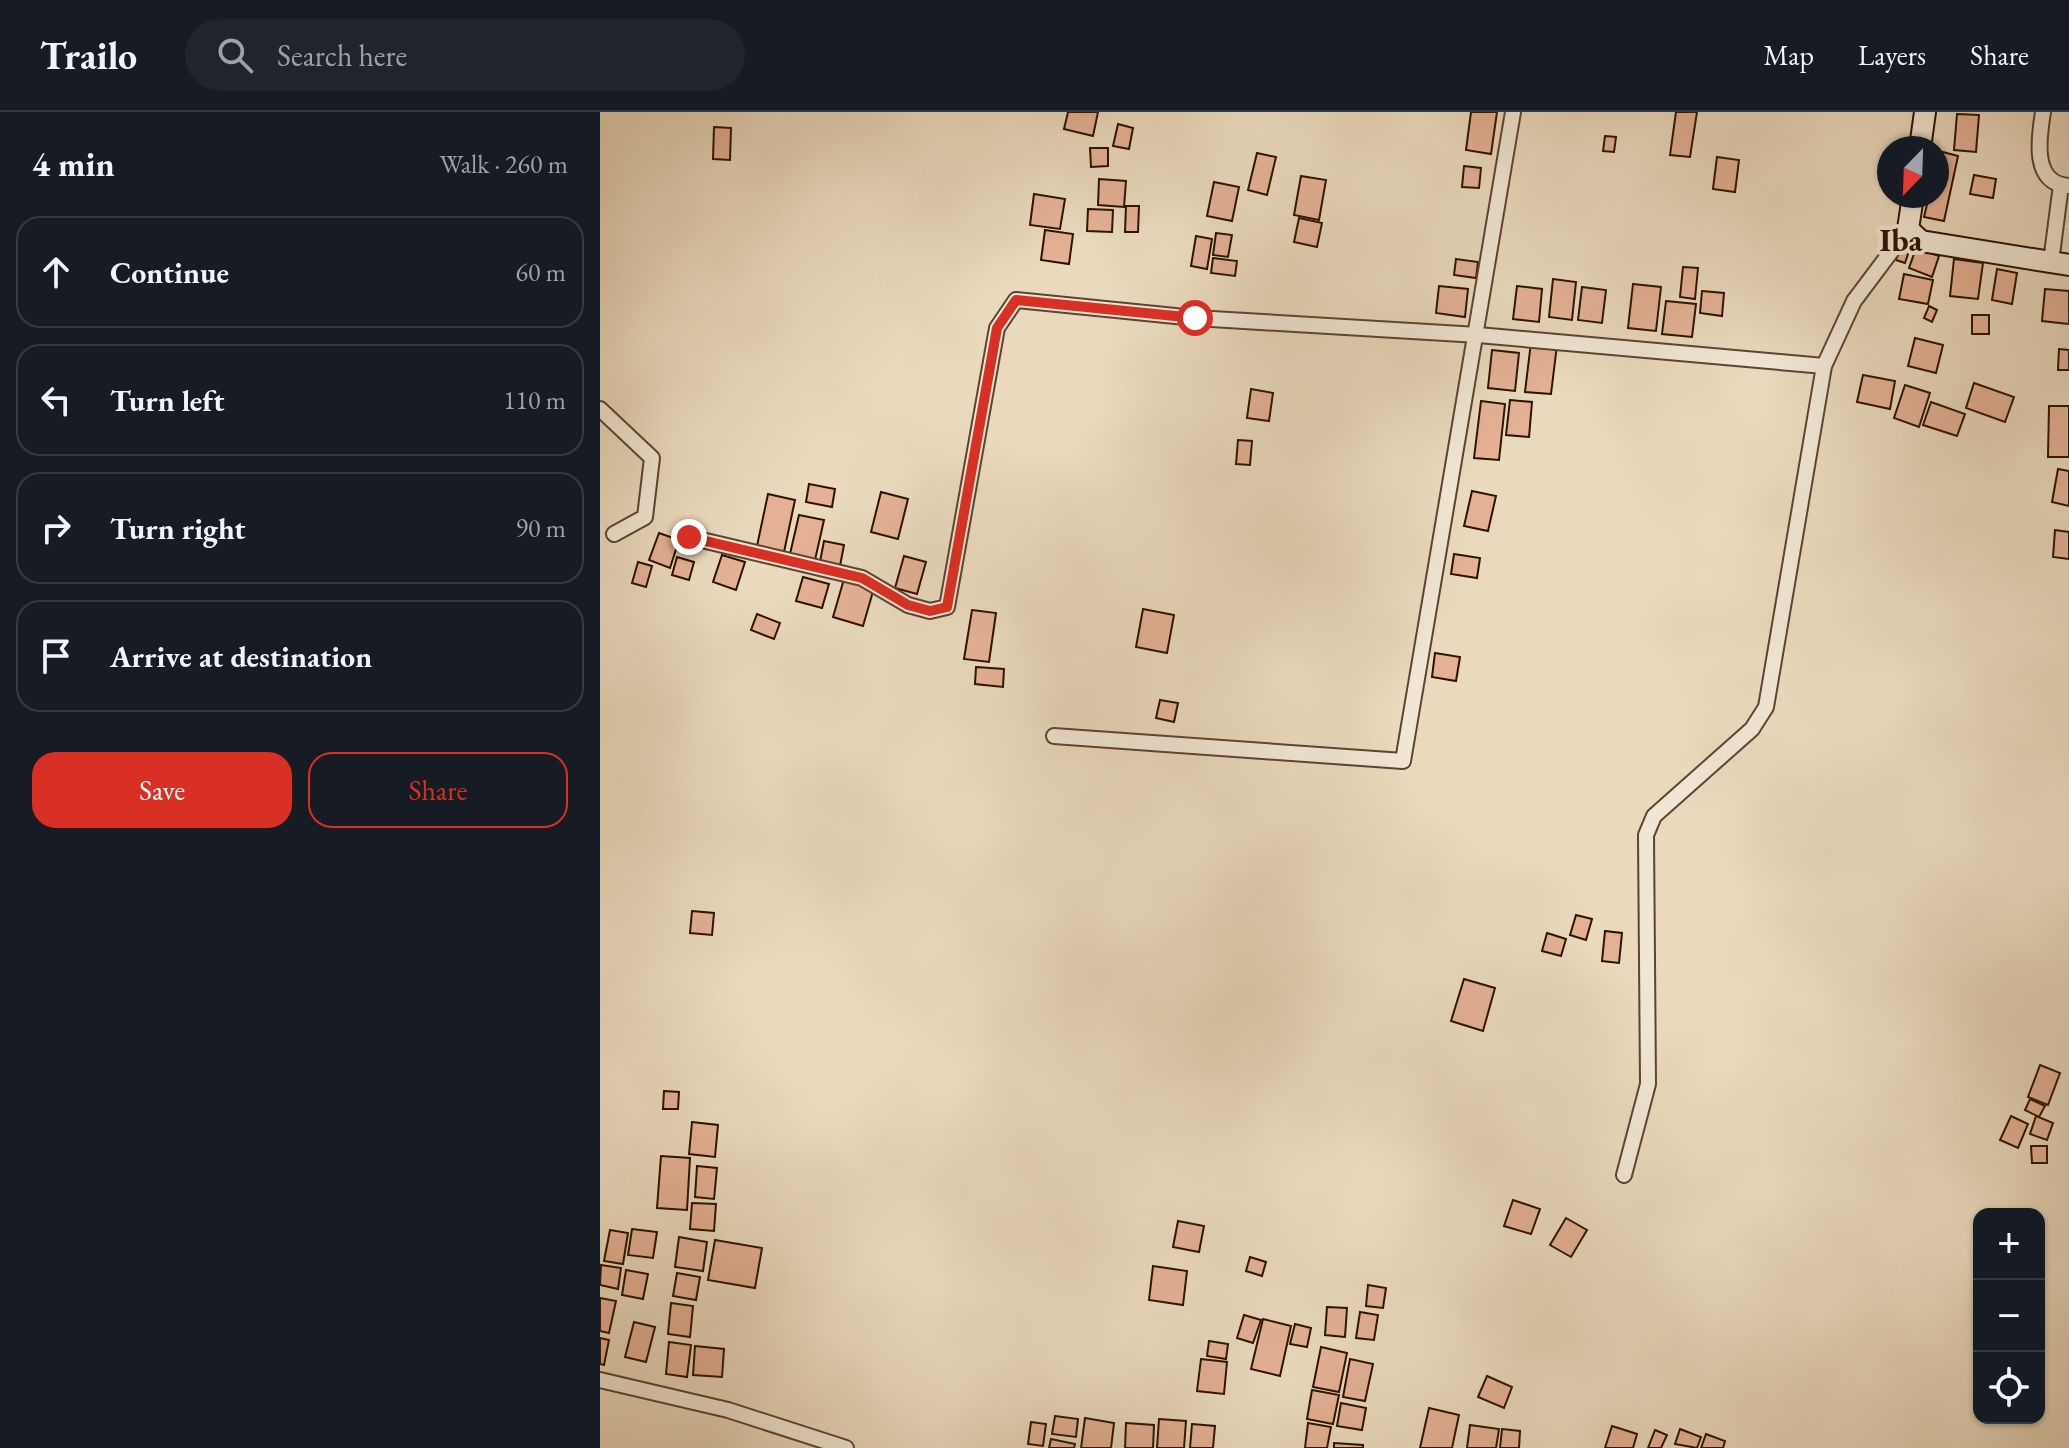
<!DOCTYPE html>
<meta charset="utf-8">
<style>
:root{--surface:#171b24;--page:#20242c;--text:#f1f3f6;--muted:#9ea1a6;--line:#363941;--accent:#d93025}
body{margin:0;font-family:"EB Garamond",serif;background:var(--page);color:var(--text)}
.controls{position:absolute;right:24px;bottom:24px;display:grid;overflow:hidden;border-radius:16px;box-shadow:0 2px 6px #0004}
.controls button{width:72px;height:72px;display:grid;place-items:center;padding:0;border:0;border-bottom:2px solid var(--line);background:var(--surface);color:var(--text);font:40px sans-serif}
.compass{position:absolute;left:1277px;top:24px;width:72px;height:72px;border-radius:50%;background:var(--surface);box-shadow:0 2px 6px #0004;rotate:203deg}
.stop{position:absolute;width:24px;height:24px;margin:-18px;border:6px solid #d93025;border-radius:50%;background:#fff}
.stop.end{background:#d93025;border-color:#fff;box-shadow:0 2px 8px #0008}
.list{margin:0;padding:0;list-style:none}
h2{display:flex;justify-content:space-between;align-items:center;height:104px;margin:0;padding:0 32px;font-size:34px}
h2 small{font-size:26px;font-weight:400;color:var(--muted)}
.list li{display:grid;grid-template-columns:52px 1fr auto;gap:24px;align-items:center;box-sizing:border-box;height:112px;margin:0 16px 16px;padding:0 16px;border:2px solid var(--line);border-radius:24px}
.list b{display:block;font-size:30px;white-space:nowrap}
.list em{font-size:26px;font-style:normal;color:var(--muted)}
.actions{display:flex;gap:16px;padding:24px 32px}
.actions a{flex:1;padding:18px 0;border:2px solid var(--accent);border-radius:24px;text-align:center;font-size:28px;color:var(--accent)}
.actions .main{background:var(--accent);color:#fff}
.icon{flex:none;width:44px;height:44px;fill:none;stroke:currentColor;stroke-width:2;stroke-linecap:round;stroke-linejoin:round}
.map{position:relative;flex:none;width:1469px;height:1336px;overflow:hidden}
header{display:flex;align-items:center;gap:48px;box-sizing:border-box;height:112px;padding:0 40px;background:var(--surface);border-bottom:2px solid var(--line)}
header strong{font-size:38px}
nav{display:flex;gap:44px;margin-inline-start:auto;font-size:28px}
.search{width:560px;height:72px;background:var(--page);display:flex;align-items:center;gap:20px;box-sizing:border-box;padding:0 28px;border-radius:44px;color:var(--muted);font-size:30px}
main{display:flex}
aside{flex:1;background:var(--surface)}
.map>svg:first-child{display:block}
.building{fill:#e4b195;stroke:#2c1202;stroke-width:2}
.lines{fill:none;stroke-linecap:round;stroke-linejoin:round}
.street-casing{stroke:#5c4431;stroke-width:18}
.secondary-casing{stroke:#2c1202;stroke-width:24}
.street{stroke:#f1e6d4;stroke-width:14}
.secondary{stroke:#f1e6d4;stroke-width:20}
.route{stroke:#d93025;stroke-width:10}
.labels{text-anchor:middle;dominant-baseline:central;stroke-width:8;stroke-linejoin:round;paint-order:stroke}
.quarter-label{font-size:32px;font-weight:bold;fill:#2c1202;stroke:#f1e6d4}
</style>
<header>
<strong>Trailo</strong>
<div class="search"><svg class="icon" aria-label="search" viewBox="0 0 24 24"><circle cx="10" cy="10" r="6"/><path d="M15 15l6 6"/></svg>Search here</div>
<nav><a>Map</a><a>Layers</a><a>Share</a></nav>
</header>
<main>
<aside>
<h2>4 min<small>Walk · 260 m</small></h2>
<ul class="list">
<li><svg class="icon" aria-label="ahead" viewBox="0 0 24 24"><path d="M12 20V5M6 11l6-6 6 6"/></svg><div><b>Continue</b></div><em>60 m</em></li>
<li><svg class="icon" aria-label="left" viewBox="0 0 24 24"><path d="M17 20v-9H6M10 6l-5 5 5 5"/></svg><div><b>Turn left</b></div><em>110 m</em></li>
<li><svg class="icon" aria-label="right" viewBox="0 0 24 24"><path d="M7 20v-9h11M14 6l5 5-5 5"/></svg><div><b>Turn right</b></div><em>90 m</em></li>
<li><svg class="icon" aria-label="arrive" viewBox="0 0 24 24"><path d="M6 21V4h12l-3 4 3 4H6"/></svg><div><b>Arrive at destination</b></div></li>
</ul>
<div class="actions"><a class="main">Save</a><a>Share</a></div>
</aside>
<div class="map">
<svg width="1469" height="1336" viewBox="0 0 1469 1336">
<rect width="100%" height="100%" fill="#ead9bd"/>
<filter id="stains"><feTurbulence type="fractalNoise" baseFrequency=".0025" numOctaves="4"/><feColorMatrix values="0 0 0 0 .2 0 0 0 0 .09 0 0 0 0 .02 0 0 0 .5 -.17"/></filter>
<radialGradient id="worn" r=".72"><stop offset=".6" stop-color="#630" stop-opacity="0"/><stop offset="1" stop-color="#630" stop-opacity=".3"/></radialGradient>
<g class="building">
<polygon points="468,0 498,0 493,24 464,17"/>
<polygon points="871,0 897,0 891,42 866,38"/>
<polygon points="1076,0 1097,0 1090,45 1070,43"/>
<polygon points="1357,2 1379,3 1376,40 1354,38"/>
<polygon points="518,12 533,16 529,37 513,34"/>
<polygon points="114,15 131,16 130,48 113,47"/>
<polygon points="1005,24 1016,25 1014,40 1003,39"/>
<polygon points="490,36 508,36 508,54 491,55"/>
<polygon points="1339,39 1358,44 1344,109 1324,105 1329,84 1337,84"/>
<polygon points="657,41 676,45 667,83 648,78"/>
<polygon points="1117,45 1139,48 1135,80 1113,77"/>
<polygon points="864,54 881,56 879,76 862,75"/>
<polygon points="1374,63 1396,67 1393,86 1370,82"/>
<polygon points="701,64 726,68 719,108 694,103"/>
<polygon points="499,67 526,69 524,95 498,93"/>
<polygon points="614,70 639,75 632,109 607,104"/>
<polygon points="434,82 465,87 460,117 430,113"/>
<polygon points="526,94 539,94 538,120 525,120"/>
<polygon points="488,97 513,98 512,120 487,119"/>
<polygon points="699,106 722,111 717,135 694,130"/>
<polygon points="445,118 473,122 469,152 441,148"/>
<polygon points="616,121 632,123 628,145 613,143"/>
<polygon points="596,124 612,127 607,157 591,154"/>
<polygon points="1300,136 1309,139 1305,151 1296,148"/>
<polygon points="1316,136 1339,144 1332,165 1309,156"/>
<polygon points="613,146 637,149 635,164 611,161"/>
<polygon points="856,147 878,150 876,166 854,163"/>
<polygon points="1354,147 1383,151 1378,187 1350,184"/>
<polygon points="1083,155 1098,156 1095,187 1080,185"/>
<polygon points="1397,157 1417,161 1412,192 1392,188"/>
<polygon points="1304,162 1333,168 1328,192 1299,187"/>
<polygon points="953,167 976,170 972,208 949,205"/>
<polygon points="1033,172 1061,175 1056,219 1028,216"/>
<polygon points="839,174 868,177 865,205 836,201"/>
<polygon points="917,174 942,177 939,210 913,207"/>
<polygon points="982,175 1006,178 1002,211 978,208"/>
<polygon points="1445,177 1469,179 1469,212 1442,209"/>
<polygon points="1102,179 1124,181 1122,204 1100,201"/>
<polygon points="1066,189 1096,192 1092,225 1062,222"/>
<polygon points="1329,194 1337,198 1332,210 1324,206"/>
<rect x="1372" y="203" width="17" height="19"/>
<polygon points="1315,226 1343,233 1336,261 1308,254"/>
<polygon points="931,230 957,233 951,282 925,280"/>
<polygon points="1459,237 1469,238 1469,258 1458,258"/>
<polygon points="892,238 919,241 915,279 888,276"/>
<polygon points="1263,263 1295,269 1290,297 1257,290"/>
<polygon points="1374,271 1414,285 1405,310 1366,296"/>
<polygon points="1305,273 1330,281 1319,315 1294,306"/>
<polygon points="651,277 673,281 669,309 647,306"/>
<polygon points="910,288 932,290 929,325 906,323"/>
<polygon points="881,289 905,292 899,348 874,346"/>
<polygon points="1331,290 1365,302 1357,324 1323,313"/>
<polygon points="1449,294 1469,294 1469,345 1448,345"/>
<polygon points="638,328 652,329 650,353 636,352"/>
<polygon points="1458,357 1469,359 1469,394 1452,390"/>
<polygon points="209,372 235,377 232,395 206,390"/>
<polygon points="872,379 896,384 888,419 864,414"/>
<polygon points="281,380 308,387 298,427 271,420"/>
<polygon points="168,382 195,388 184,440 157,434"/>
<polygon points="199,403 224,408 215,448 190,442"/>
<polygon points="1455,418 1469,420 1469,447 1453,445"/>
<polygon points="59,421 79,428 70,456 49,448"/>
<polygon points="224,429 244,433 239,459 219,455"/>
<polygon points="854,442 880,446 877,466 851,462"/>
<polygon points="122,443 145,450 136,478 113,470"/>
<polygon points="304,444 326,450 317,482 295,476"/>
<polygon points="77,445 94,450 89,468 72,463"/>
<polygon points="38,450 52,454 46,475 32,471"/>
<polygon points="203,465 229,472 222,496 196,489"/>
<polygon points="244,467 274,476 263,514 233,505"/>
<polygon points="543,497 574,503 567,541 536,535"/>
<polygon points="372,498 396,501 389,550 364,547"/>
<polygon points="157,502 180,511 174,527 151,518"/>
<polygon points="835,541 860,545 856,569 832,565"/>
<polygon points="376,555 404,557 403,575 375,572"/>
<polygon points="560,588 578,591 574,610 556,606"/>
<polygon points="92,799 114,801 112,823 90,821"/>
<polygon points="976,803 992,807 986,828 970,823"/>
<polygon points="1005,819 1022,821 1019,851 1002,849"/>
<polygon points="947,821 966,827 961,844 942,839"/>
<polygon points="864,867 895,876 883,919 851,909"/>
<polygon points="1440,953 1460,961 1448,993 1428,985"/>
<polygon points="64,979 79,980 78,997 63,997"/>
<polygon points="1430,987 1445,994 1439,1005 1425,998"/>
<polygon points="1411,1004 1428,1012 1418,1036 1400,1028"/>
<polygon points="1436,1004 1453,1011 1447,1028 1430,1022"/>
<polygon points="92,1010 118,1013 115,1045 89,1042"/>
<polygon points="1431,1034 1447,1034 1447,1051 1432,1051"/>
<polygon points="61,1044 90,1046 87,1098 57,1096"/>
<polygon points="97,1054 117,1056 114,1087 95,1085"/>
<polygon points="913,1088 940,1097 931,1122 904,1114"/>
<polygon points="92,1091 116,1092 114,1119 90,1117"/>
<polygon points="966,1106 987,1118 971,1145 950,1133"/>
<polygon points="578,1109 604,1114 599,1140 573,1135"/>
<polygon points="32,1117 57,1120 53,1146 28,1143"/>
<polygon points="10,1118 28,1121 23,1152 4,1149"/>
<polygon points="79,1125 107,1130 103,1159 75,1155"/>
<polygon points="115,1128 162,1136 155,1176 108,1168"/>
<polygon points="650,1145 666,1150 662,1164 646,1159"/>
<polygon points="1,1153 21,1156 18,1177 0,1173"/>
<polygon points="553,1154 587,1159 583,1193 549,1188"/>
<polygon points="26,1158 48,1162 43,1187 22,1183"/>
<polygon points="77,1161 100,1165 96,1188 73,1184"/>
<polygon points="768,1173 786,1176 783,1196 766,1194"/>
<polygon points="0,1186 16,1189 9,1221 0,1219"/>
<polygon points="71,1191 93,1194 90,1225 68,1222"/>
<polygon points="727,1195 747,1196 745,1225 725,1223"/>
<polygon points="760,1200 778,1203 774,1228 756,1226"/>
<polygon points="644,1203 661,1208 653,1231 637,1226"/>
<polygon points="663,1207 691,1214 680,1264 651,1257"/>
<polygon points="34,1210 55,1215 46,1250 25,1245"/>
<polygon points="695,1212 711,1216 707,1235 690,1232"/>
<polygon points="0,1226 9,1228 4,1253 0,1252"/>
<polygon points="609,1229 628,1232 626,1247 607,1244"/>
<polygon points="69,1230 91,1233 87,1265 66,1262"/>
<polygon points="95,1234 124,1237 122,1265 93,1263"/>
<polygon points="721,1235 747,1241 739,1280 713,1275"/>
<polygon points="601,1247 627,1250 624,1282 597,1279"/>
<polygon points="750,1247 773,1252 765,1289 743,1285"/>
<polygon points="887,1264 912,1275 904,1296 878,1285"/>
<polygon points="712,1278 739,1283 733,1312 707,1307"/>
<polygon points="741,1291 766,1296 762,1318 737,1314"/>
<polygon points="829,1296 859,1303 852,1336 820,1336"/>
<polygon points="455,1304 478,1307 476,1325 452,1322"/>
<polygon points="485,1306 514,1311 511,1336 481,1336"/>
<polygon points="559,1307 586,1309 584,1336 557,1336"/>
<polygon points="431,1310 446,1312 443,1334 428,1332"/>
<polygon points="526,1311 554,1313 553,1336 525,1336"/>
<polygon points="708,1311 731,1315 727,1336 705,1336"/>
<polygon points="592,1312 615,1314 613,1336 590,1336"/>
<polygon points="870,1313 899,1317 896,1336 867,1336"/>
<polygon points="1012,1314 1037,1322 1033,1336 1005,1336"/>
<polygon points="902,1317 920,1319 919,1336 900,1336"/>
<polygon points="1080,1317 1101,1325 1097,1336 1075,1332"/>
<polygon points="1055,1318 1067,1323 1061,1336 1048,1336"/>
<polygon points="1106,1322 1125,1329 1123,1336 1101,1336"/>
<polygon points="451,1327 475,1332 474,1336 449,1336"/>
<polygon points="734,1331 763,1333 763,1336 734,1336"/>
</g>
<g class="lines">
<defs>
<g id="street">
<path d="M 1443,0 C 1439,25 1431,72 1469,74"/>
<polyline points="1451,150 1461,73"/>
<polyline points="0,297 52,346 45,405 14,422"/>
<polyline points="89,425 262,466 308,493 330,499 347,495 397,216 416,188 595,206 878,223 1224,254"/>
<polyline points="454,624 803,649 913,0"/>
<polyline points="1024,1063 1048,972 1046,723 1054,704 1152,617 1166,595 1224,254 1254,189 1308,117"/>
<polyline points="0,1268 128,1298 246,1336"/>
</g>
<g id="secondary">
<polyline points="1320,36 1325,0"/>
<polyline points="1313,84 1308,117 1321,129 1469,153"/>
</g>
</defs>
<use href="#street" class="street-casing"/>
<use href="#secondary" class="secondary-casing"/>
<use href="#street" class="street"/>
<use href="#secondary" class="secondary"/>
</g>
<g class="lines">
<polyline class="route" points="89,425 262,466 308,493 330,499 347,495 397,216 416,188 595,206"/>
</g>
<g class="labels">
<g class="quarter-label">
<text x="1301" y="128">Iba</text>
</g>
</g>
<rect width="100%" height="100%" filter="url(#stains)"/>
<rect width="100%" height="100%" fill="url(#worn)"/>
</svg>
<div class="controls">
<button>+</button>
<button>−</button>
<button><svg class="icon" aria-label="locate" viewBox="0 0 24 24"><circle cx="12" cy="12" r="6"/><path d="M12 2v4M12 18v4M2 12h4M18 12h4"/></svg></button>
</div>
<svg class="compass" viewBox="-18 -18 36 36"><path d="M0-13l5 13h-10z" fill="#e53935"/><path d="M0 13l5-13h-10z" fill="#9ea1a6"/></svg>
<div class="stop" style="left:595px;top:206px"></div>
<div class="stop end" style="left:89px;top:425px"></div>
</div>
</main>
